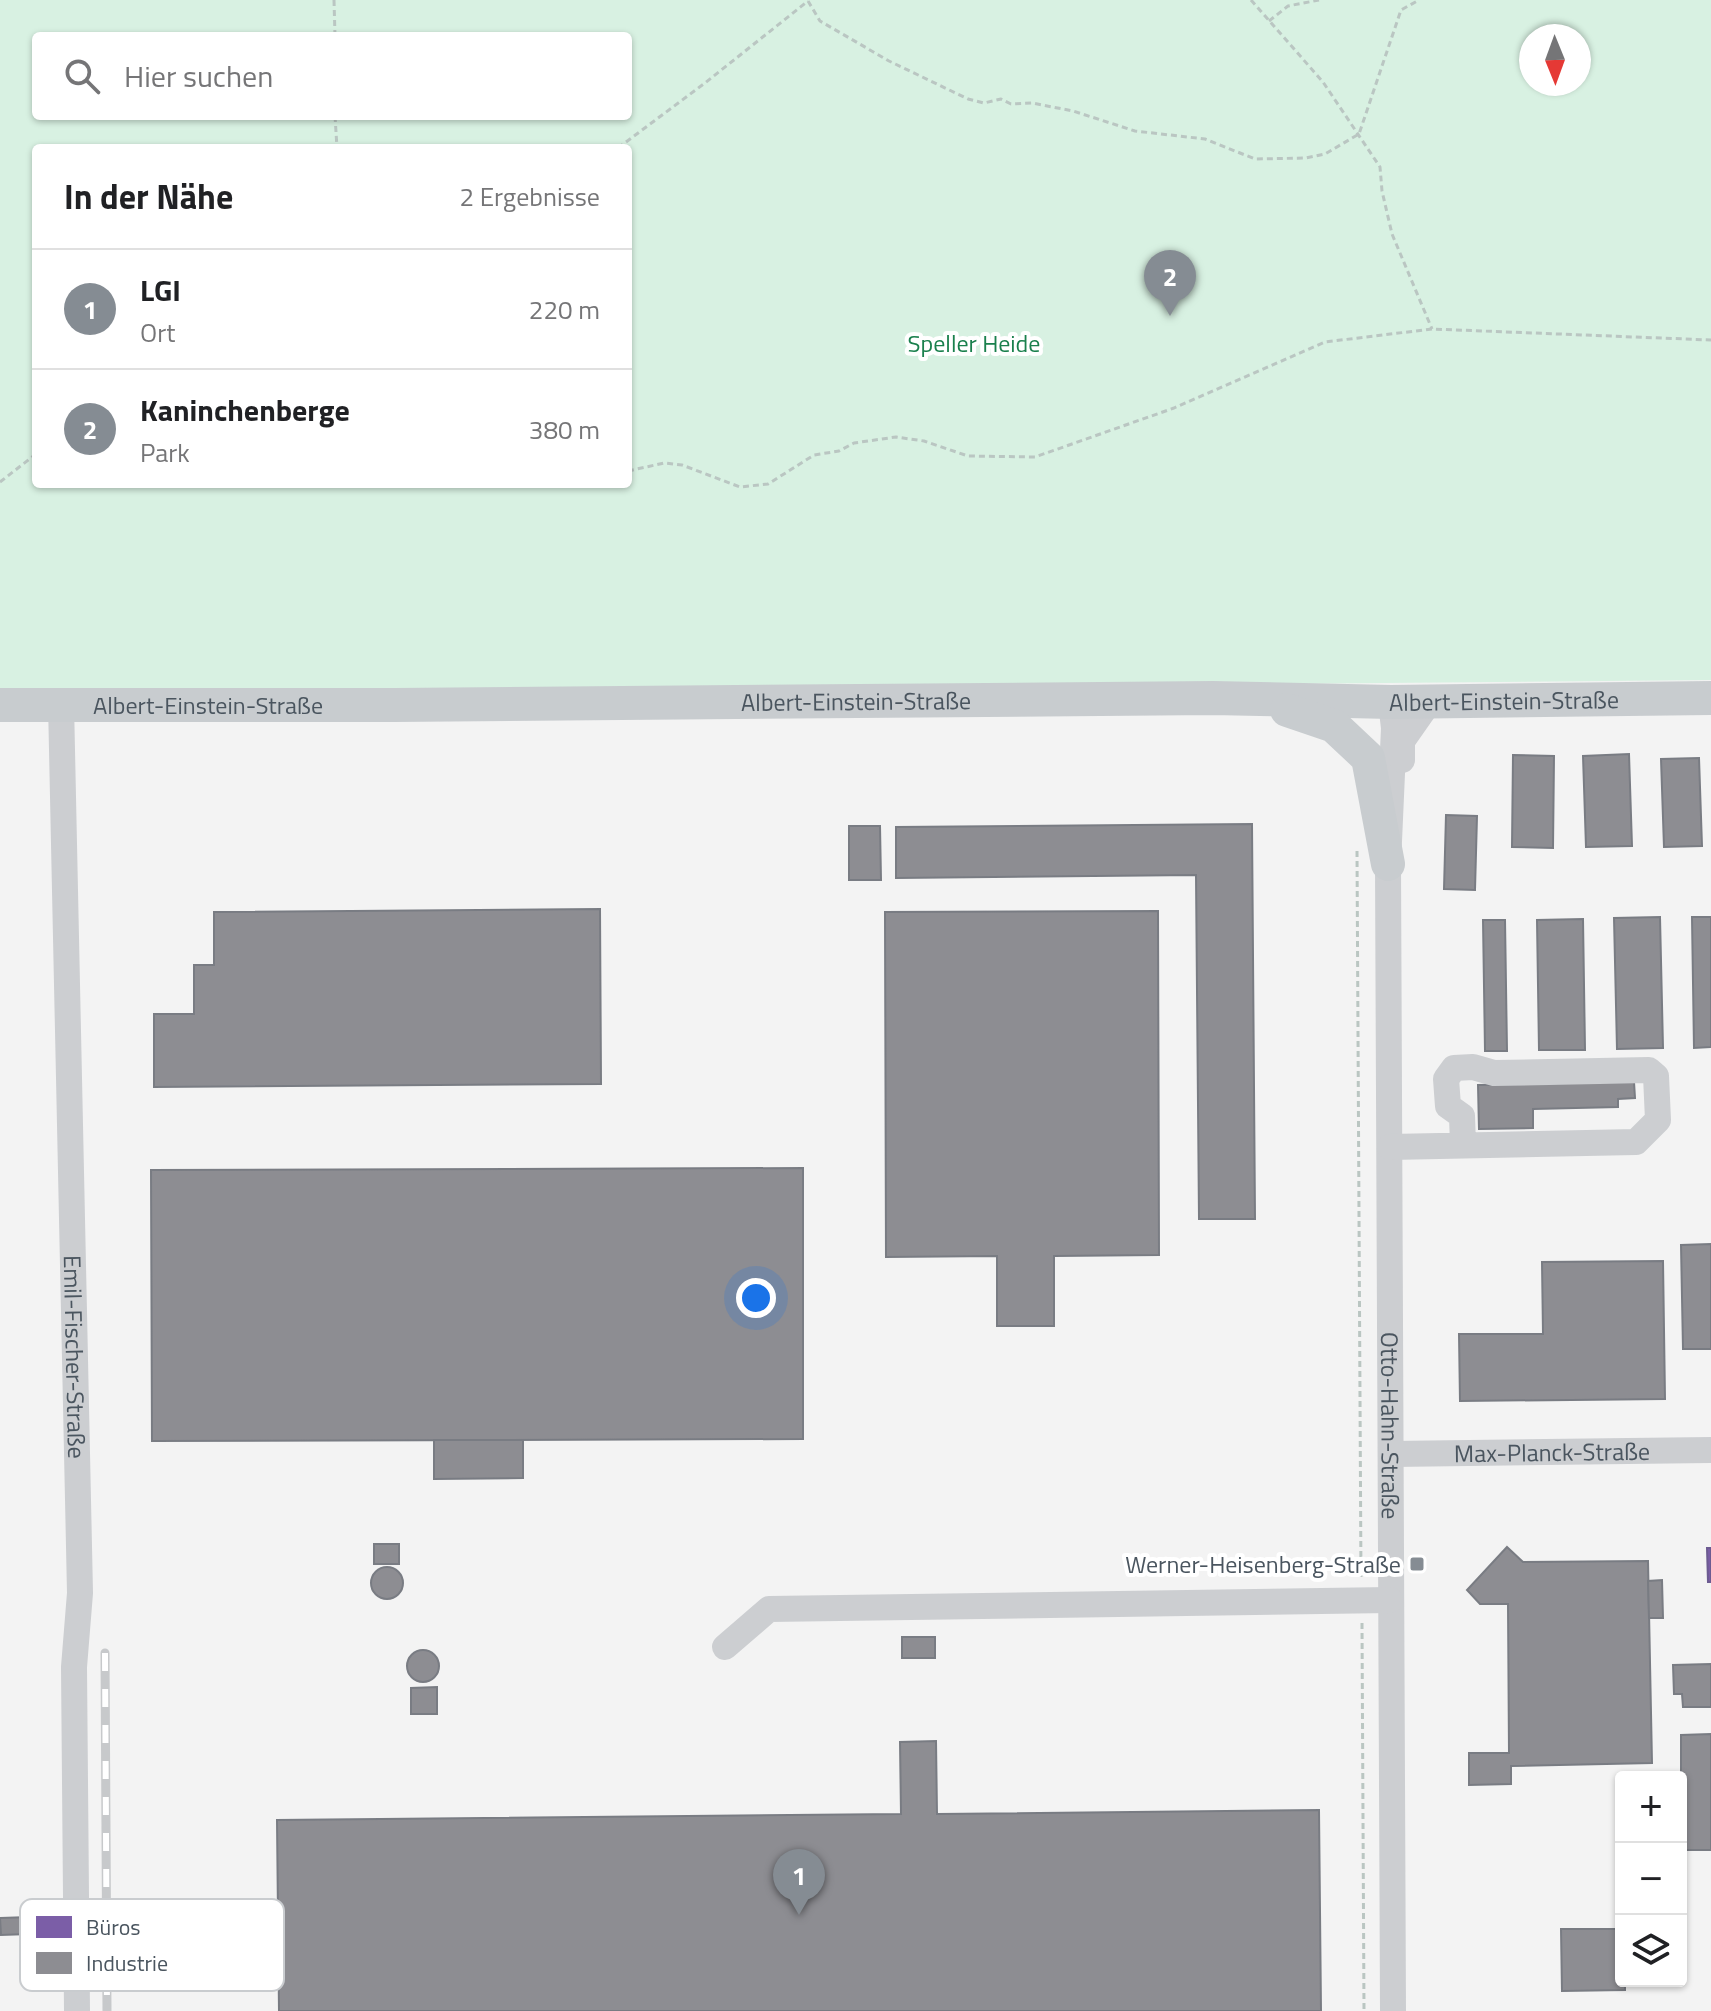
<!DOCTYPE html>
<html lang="de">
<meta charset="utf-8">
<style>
:root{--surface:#fff;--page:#f6f6f6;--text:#202124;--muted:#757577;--line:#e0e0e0;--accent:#858c93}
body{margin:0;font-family:"Titillium Web",sans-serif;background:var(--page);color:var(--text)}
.controls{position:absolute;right:24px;bottom:24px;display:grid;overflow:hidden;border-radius:8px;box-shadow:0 2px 6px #0004}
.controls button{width:72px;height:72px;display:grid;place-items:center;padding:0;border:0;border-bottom:2px solid var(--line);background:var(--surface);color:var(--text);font:40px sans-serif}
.compass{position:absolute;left:1519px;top:24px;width:72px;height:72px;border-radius:50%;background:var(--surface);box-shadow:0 2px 6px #0004;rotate:179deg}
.you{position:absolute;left:756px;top:1298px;width:28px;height:28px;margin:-20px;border:6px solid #fff;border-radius:50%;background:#1a73e8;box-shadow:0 0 0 12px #1a73e833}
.badge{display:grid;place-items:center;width:52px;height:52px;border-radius:50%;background:var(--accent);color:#fff;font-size:26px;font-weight:700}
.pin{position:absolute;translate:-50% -66px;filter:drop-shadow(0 2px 4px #0008)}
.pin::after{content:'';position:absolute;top:42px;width:28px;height:24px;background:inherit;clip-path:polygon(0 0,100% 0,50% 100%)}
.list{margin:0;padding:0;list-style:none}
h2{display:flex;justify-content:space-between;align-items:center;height:104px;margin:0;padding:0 32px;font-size:34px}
h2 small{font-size:26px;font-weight:400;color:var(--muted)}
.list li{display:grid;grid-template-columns:52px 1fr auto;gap:24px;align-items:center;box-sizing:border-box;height:120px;padding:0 32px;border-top:2px solid var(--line)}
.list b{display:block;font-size:30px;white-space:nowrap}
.list p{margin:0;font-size:26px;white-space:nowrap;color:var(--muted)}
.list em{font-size:26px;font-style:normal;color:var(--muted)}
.icon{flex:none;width:44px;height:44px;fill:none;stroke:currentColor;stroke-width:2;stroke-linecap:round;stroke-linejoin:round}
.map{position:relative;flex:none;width:1711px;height:2011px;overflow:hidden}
.search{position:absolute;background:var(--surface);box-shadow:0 2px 6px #0004;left:32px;top:32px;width:600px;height:88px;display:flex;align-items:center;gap:20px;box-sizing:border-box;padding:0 28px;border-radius:8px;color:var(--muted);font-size:30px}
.panel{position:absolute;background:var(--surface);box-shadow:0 2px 6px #0004;left:32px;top:144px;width:600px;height:344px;border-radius:8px}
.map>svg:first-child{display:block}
.green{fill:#d8f1e2;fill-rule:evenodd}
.offices{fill:#7b5ea7;stroke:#6c5b91;stroke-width:2}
.industry{fill:#8d8d92;stroke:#797c83;stroke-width:2}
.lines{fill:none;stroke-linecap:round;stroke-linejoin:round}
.path{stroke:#bac6c2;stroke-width:3;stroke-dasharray:6 4;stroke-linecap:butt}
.minor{stroke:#ccced1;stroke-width:26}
.major{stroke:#c8cccf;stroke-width:34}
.rail-casing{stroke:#c7c9cb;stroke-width:9}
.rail{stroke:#fff;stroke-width:6;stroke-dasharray:18;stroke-linecap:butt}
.poi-dot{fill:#858c93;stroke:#fff;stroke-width:3}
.labels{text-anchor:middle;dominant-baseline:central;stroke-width:8;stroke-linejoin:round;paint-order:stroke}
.park-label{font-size:24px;fill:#1a804d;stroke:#fff}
.street-label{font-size:24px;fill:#4a555f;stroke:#fff}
.poi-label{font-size:24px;fill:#4a555f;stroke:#fff;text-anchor:end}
.key{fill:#fff;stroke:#c9cccf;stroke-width:2}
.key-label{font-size:22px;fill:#4a555f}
</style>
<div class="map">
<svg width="1711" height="2011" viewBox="0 0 1711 2011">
<rect width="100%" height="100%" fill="#f3f3f3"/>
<path class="green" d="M 0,0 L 1711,0 L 1711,680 L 0,696 ZM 36,36 L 628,36 L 628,116 L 36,116 ZM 1531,36 L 1579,36 L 1579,84 L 1531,84 ZM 36,148 L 628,148 L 628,484 L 36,484 Z"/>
<polygon class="offices" points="1707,1548 1711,1548 1711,1582 1708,1582"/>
<g class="industry">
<polygon points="1629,754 1632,846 1586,847 1583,756"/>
<polygon points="1513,755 1554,756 1553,848 1512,847"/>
<polygon points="1699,758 1702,846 1664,847 1661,759"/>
<polygon points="1446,815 1477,816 1475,890 1444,889"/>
<polygon points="1252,824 1255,1219 1199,1219 1196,875 896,878 896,827"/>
<polygon points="849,826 880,826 881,880 849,880"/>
<polygon points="600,909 601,1084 154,1087 154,1014 194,1014 194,965 214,965 214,912"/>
<polygon points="1158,911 1159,1255 1054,1256 1054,1326 997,1326 997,1256 886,1257 885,912"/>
<polygon points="1660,917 1663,1048 1617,1049 1614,918"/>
<polygon points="1692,917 1711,917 1711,1047 1694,1048"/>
<polygon points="1583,919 1585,1050 1539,1050 1537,920"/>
<polygon points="1483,920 1505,920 1507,1051 1485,1051"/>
<polygon points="1634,1082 1635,1098 1618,1099 1618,1107 1533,1109 1533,1128 1479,1129 1478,1085"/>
<polygon points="803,1168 803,1439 152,1441 151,1170"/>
<polygon points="1711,1244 1711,1349 1683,1349 1681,1245"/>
<polygon points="1663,1261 1665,1399 1460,1401 1459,1334 1543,1334 1542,1262"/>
<polygon points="434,1440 523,1440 523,1478 434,1479"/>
<rect x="374" y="1544" width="25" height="20"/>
<polygon points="1507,1547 1523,1562 1648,1561 1652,1763 1511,1766 1511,1784 1469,1785 1469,1753 1509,1753 1508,1604 1480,1604 1467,1590"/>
<circle cx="387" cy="1583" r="16"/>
<polygon points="1662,1580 1663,1618 1649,1618 1648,1581"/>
<rect x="902" y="1637" width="33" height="21"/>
<circle cx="423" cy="1666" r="16"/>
<polygon points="1711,1664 1711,1707 1683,1707 1682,1694 1674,1694 1673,1665"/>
<polygon points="437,1687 437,1714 411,1714 411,1688"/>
<polygon points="1711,1734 1711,1850 1681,1850 1681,1735"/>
<polygon points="936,1741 937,1814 1319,1810 1321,2011 279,2011 277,1820 901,1814 900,1742"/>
<polygon points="29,1917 29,1934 1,1935 0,1918"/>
<polygon points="1561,1929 1621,1929 1621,1981 1625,1981 1625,1990 1562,1991"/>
</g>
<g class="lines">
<g class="path">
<polyline points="334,0 335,36"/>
<polyline points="1251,0 1323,82 1380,167 1382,191 1392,234 1432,329"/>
<polyline points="808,1 820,21 889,61 968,99 984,103 1001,99 1011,104 1032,103 1073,111 1135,131 1205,139 1255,159 1306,158 1325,154 1359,134 1401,10 1419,0"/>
<polyline points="1269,21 1288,6 1319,0"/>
<polyline points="335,116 337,148"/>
<polyline points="618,148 705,83 808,1"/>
<polyline points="628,471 664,463 682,465 740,487 768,484 814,455 839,451 854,443 896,437 924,441 968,456 1035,457 1174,408 1325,342 1432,329 1711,340"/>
<polyline points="0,482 36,454"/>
<polyline points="1357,851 1361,1579"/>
<polyline points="1362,1623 1364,2011"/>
</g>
<g class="minor">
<path id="s1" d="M 1391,702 L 1394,728 L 1388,864 L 1393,2011"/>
<path id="s2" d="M 61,703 L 80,1593 L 74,1667 L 77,2011"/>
<polyline points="1402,760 1402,741 1430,701"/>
<polyline points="1390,1147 1636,1142 1658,1120 1656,1076 1649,1070 1494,1073 1473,1067 1454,1068 1446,1079 1448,1106 1462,1116 1463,1145"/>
<path id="s3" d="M 1392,1454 L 1711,1450"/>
<polyline points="725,1647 769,1609 1390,1600"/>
</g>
<g class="major">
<path id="s4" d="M 0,705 L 395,705 L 1213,698 L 1391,702 L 1711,698"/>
<polyline points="1287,710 1334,726 1368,758 1388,864"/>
</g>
<defs>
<polyline id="rail" points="105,1653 107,2011"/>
</defs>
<use href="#rail" class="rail-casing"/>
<use href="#rail" class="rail"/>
</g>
<rect class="poi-dot" x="1409" y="1556" width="16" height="16" rx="4"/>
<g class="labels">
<g class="park-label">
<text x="974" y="343">Speller Heide</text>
</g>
<g class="street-label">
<text stroke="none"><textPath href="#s4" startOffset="1504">Albert-Einstein-Straße</textPath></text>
<text stroke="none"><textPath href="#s4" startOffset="856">Albert-Einstein-Straße</textPath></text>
<text stroke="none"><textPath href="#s4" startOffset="208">Albert-Einstein-Straße</textPath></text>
<text stroke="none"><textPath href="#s2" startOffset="654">Emil-Fischer-Straße</textPath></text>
<text stroke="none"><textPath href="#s1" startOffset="724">Otto-Hahn-Straße</textPath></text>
<text stroke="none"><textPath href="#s3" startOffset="160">Max-Planck-Straße</textPath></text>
</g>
<g class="poi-label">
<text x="1401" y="1564">Werner-Heisenberg-Straße</text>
</g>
</g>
<rect x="20" y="1899" width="264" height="92" rx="12" class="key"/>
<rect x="36" y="1916" width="36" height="22" fill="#7b5ea7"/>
<rect x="36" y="1952" width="36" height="22" fill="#8d8d92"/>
<g class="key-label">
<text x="86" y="1935">Büros</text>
<text x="86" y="1971">Industrie</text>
</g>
</svg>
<div class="controls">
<button>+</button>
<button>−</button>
<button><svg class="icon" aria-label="layers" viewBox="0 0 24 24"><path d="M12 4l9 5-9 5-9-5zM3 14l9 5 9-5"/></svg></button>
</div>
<svg class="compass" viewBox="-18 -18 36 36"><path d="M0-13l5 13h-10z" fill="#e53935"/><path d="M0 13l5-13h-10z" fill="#757577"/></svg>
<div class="you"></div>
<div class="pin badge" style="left:799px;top:1915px">1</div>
<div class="pin badge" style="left:1170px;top:316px">2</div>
<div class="search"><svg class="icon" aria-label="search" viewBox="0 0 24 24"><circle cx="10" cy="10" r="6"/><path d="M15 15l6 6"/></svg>Hier suchen</div>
<section class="panel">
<h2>In der Nähe<small>2 Ergebnisse</small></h2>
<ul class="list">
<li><span class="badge">1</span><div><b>LGI</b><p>Ort</p></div><em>220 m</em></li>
<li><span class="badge">2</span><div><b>Kaninchenberge</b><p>Park</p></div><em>380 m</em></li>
</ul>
</section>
</div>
